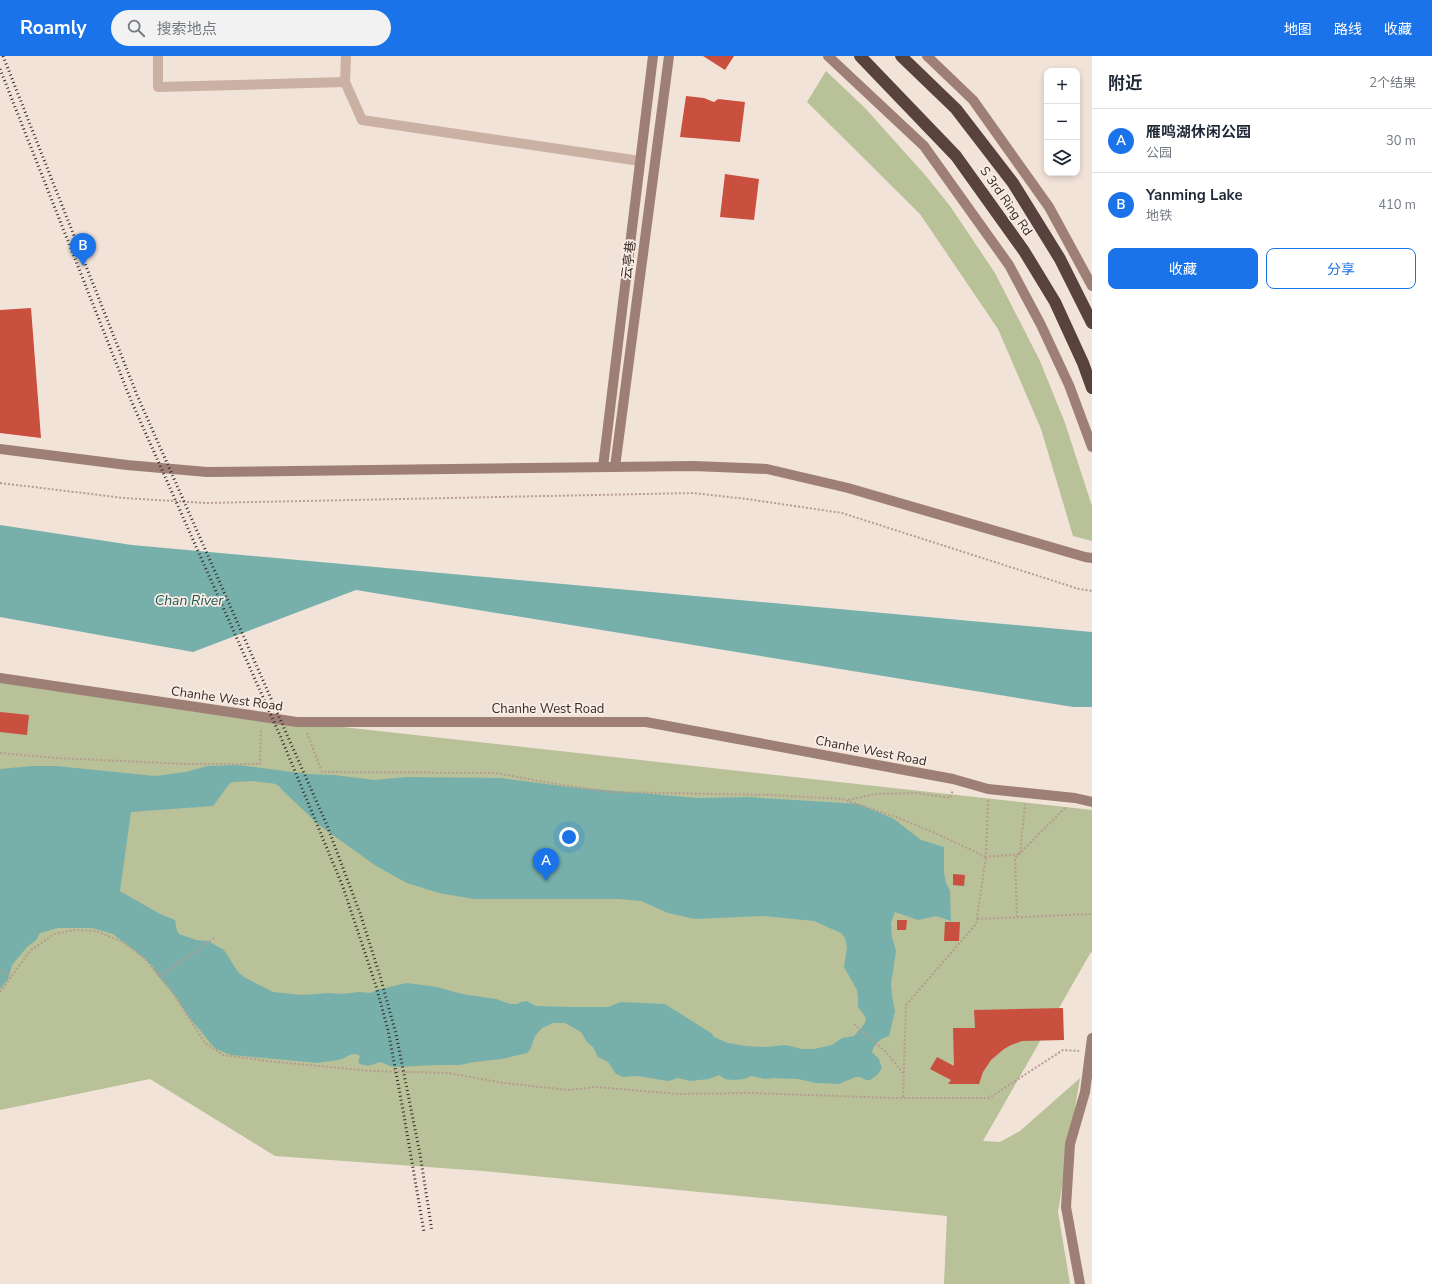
<!DOCTYPE html>
<html lang="zh">
<meta charset="utf-8">
<style>
:root{--surface:#fff;--page:#f2f2f3;--text:#1f2937;--muted:#747a83;--line:#e0e1e3;--accent:#1a73e8}
body{margin:0;font-family:"Nunito Sans","Noto Sans SC",sans-serif;background:var(--page);color:var(--text)}
.controls{position:absolute;right:12px;top:12px;display:grid;overflow:hidden;border-radius:8px;box-shadow:0 2px 6px #0003}
.controls button{width:36px;height:36px;display:grid;place-items:center;padding:0;border:0;border-bottom:1px solid var(--line);background:var(--surface);color:var(--text);font:20px sans-serif}
.you{position:absolute;left:569px;top:781px;width:14px;height:14px;margin:-10px;border:3px solid #fff;border-radius:50%;background:#1a73e8;box-shadow:0 0 0 6px #1a73e833}
.badge{display:grid;place-items:center;width:26px;height:26px;border-radius:50%;background:var(--accent);color:#fff;font-size:13px;font-weight:700}
.pin{position:absolute;translate:-50% -33px;filter:drop-shadow(0 1px 2px #0008)}
.pin::after{content:'';position:absolute;top:21px;width:14px;height:12px;background:inherit;clip-path:polygon(0 0,100% 0,50% 100%)}
.list{margin:0;padding:0;list-style:none}
h2{display:flex;justify-content:space-between;align-items:center;height:52px;margin:0;padding:0 16px;font-size:17px}
h2 small{font-size:13px;font-weight:400;color:var(--muted)}
.list li{display:grid;grid-template-columns:26px 1fr auto;gap:12px;align-items:center;box-sizing:border-box;height:64px;padding:0 16px;border-top:1px solid var(--line)}
.list b{display:block;font-size:15px;white-space:nowrap}
.list p{margin:0;font-size:13px;white-space:nowrap;color:var(--muted)}
.list em{font-size:13px;font-style:normal;color:var(--muted)}
.actions{display:flex;gap:8px;padding:12px 16px}
.actions a{flex:1;padding:9px 0;border:1px solid var(--accent);border-radius:8px;text-align:center;font-size:14px;color:var(--accent)}
.actions .main{background:var(--accent);color:#fff}
.icon{flex:none;width:22px;height:22px;fill:none;stroke:currentColor;stroke-width:2;stroke-linecap:round;stroke-linejoin:round}
.map{position:relative;flex:none;width:1092px;height:1228px;overflow:hidden}
header{display:flex;align-items:center;gap:24px;box-sizing:border-box;height:56px;padding:0 20px;background:var(--accent);color:#fff}
header strong{font-size:19px}
nav{display:flex;gap:22px;margin-inline-start:auto;font-size:14px}
.search{width:280px;height:36px;background:var(--page);display:flex;align-items:center;gap:10px;box-sizing:border-box;padding:0 14px;border-radius:22px;color:var(--muted);font-size:15px}
main{display:flex}
aside{flex:1;background:var(--surface)}
.map>svg:first-child{display:block}
.green{fill:#b8c198}
.water{fill:#77b0ab;fill-rule:evenodd}
.building{fill:#c94f3f}
.lines{fill:none;stroke-linecap:round;stroke-linejoin:round}
.path{stroke:#b69b8f;stroke-width:2;stroke-dasharray:2 2;stroke-linecap:butt}
.street{stroke:#cab1a4;stroke-width:10}
.secondary{stroke:#9e7f76;stroke-width:10}
.highway{stroke:#57423d;stroke-width:12}
.rail{stroke:#352926;stroke-width:3;stroke-dasharray:1 3;stroke-linecap:butt}
.labels{text-anchor:middle;dominant-baseline:central;stroke-width:3.5;stroke-linejoin:round;paint-order:stroke}
.street-label{font-size:13px;fill:#352926;stroke:#faede5}
.water-label{font-size:14px;font-style:italic;fill:#1b5854;stroke:#faede5}
</style>
<header>
<strong>Roamly</strong>
<div class="search"><svg class="icon" aria-label="search" viewBox="0 0 24 24"><circle cx="10" cy="10" r="6"/><path d="M15 15l6 6"/></svg>搜索地点</div>
<nav><a>地图</a><a>路线</a><a>收藏</a></nav>
</header>
<main>
<div class="map">
<svg width="1092" height="1228" viewBox="0 0 1092 1228">
<rect width="100%" height="100%" fill="#f2e3d9"/>
<g class="green">
<polygon points="826,15 865,52 926,120 950,150 995,217 1040,305 1065,367 1092,450 1092,485 1073,480 1041,373 998,273 920,158 807,46"/>
<polygon points="0,624 297,666 1092,754 1092,897 1091,896 983,1085 1000,1086 1020,1075 1080,1022 1058,1156 1070,1228 944,1228 947,1160 483,1115 275,1100 150,1023 0,1054"/>
</g>
<g class="water">
<polygon points="0,469 132,489 1092,576 1092,651 1073,651 356,534 193,596 0,561"/>
<path d="M 238,709 L 308,718 L 334,719 L 374,724 L 406,721 L 501,722 L 569,731 L 698,742 L 748,741 L 859,748 L 894,763 L 921,784 L 944,791 L 944,817 L 946,827 L 950,835 L 951,865 L 936,860 L 918,864 L 895,856 L 891,867 L 892,881 L 896,895 L 891,928 L 892,940 L 895,955 L 889,980 C 881,982 875,987 872,996 L 879,1003 L 882,1012 L 877,1019 L 870,1024 L 866,1024 L 860,1021 L 856,1021 L 839,1028 L 816,1027 L 798,1023 L 773,1022 L 765,1023 L 751,1020 L 744,1023 L 733,1024 L 725,1023 L 719,1019 L 709,1023 L 690,1025 L 678,1022 L 668,1025 L 638,1020 L 623,1021 L 616,1018 L 608,1006 L 598,1001 L 593,991 L 587,986 L 581,976 L 565,967 L 553,967 L 542,972 L 535,980 L 530,994 L 527,997 L 502,1003 L 474,1006 L 460,1009 L 437,1009 L 394,1011 L 390,1010 L 381,1006 C 370,1009 369,1012 358,1007 L 360,1000 C 352,994 346,1003 338,1004 C 331,1006 325,1005 318,1007 L 231,999 L 216,993 L 211,988 L 199,973 L 191,964 L 175,940 L 158,920 L 152,910 L 144,902 L 113,878 L 92,872 L 58,872 L 40,877 L 36,884 L 27,891 L 12,909 L 8,923 L 0,933 L 0,713 L 32,710 L 56,710 L 155,720 L 186,716 L 207,710 ZM 254,725 C 263,728 272,725 279,730 L 281,733 L 319,769 L 376,810 L 407,827 L 439,837 L 474,843 L 619,843 L 641,845 L 668,857 L 695,863 L 764,860 L 814,865 L 841,877 L 845,882 L 847,891 L 844,911 L 857,934 L 858,941 L 858,951 L 866,962 L 865,967 L 854,980 L 842,982 L 832,989 L 814,993 L 802,993 L 786,989 L 764,991 L 746,990 L 728,987 L 714,981 L 711,977 L 665,948 L 621,946 L 608,951 L 571,951 L 536,950 L 527,945 L 521,946 L 517,948 L 510,948 L 496,943 L 462,938 L 437,931 L 407,927 L 376,934 L 371,937 L 359,936 L 341,938 L 330,937 L 301,939 L 273,936 L 244,921 L 238,916 L 224,894 L 208,885 L 196,884 L 179,878 L 177,875 L 175,864 L 160,858 L 120,835 L 131,756 L 213,750 L 230,727 L 234,726 Z"/>
</g>
<g class="building">
<polygon points="703,0 734,0 725,14"/>
<polygon points="686,40 704,42 714,46 718,43 745,46 740,86 680,81"/>
<polygon points="725,118 759,123 754,164 720,161"/>
<polygon points="31,252 41,382 0,377 0,254"/>
<polygon points="0,656 29,659 27,679 0,676"/>
<polygon points="953,818 965,819 964,830 953,829"/>
<polygon points="897,864 907,864 906,874 897,874"/>
<polygon points="945,866 960,866 959,885 944,885"/>
<polygon points="1063,952 1064,984 1022,985 1011,989 1004,993 991,1004 983,1016 979,1028 948,1028 951,1024 930,1013 937,1001 954,1010 953,972 975,972 974,954"/>
</g>
<g class="lines">
<g class="path">
<polyline points="0,427 124,442 206,447 693,437 747,443 842,457 1079,533 1092,535"/>
<polyline points="307,677 322,716 496,717 544,726 609,736 771,739 842,743 896,761 933,776 986,801 976,868 906,949 903,1042"/>
<polyline points="0,697 56,702 186,708 260,708 261,672"/>
<polyline points="848,744 875,738 917,737 950,742 953,734"/>
<polyline points="988,744 986,801 1020,798 1025,748"/>
<polyline points="1017,861 1015,802 1066,751"/>
<polyline points="977,863 1092,858"/>
<polyline points="0,914 11,922"/>
<polyline points="160,920 216,881"/>
<polyline points="0,936 30,895 54,878 75,874 96,875 123,886 144,902 169,931 205,987 223,999 276,1006 372,1015 448,1017 504,1027 568,1034 595,1031 678,1038 752,1037 895,1042 989,1042 1063,994 1079,995"/>
<polyline points="854,968 886,996 903,1017"/>
</g>
<g class="street">
<polyline points="158,0 158,31 345,26"/>
<polyline points="346,0 345,26 362,64 640,105"/>
</g>
<g class="secondary">
<polyline points="828,0 924,90 1009,209 1041,269 1069,329 1092,391"/>
<polyline points="927,0 973,44 1049,151 1092,230"/>
<polyline points="0,393 127,409 207,416 694,410 767,413 848,432 1085,501 1092,502"/>
<polyline points="603,411 653,0"/>
<polyline points="615,411 669,0"/>
<polyline points="0,622 297,666 646,666 953,723 988,733 1075,742 1092,746"/>
<polyline points="1080,1228 1066,1151 1070,1088 1085,1036 1092,982"/>
</g>
<g class="highway">
<polyline points="860,0 956,100 1024,195 1055,246 1083,307 1092,332"/>
<polyline points="901,0 956,53 1013,127 1060,203 1092,267"/>
</g>
<g class="rail">
<polyline points="3,0 137,339 326,767 360,857 380,920 396,978 420,1098 432,1175"/>
<polyline points="0,13 130,342 282,684 343,831 376,930 388,974 403,1054 424,1176"/>
</g>
</g>
<g class="labels">
<g class="street-label">
<text transform="translate(1006 145) rotate(55)">S 3rd Ring Rd</text>
<text transform="translate(629 204) rotate(-83)">云亭巷</text>
<text transform="translate(227 643) rotate(8)">Chanhe West Road</text>
<text x="548" y="653">Chanhe West Road</text>
<text transform="translate(871 695) rotate(11)">Chanhe West Road</text>
</g>
<g class="water-label">
<text x="189" y="544">Chan River</text>
</g>
</g>
</svg>
<div class="controls">
<button>+</button>
<button>−</button>
<button><svg class="icon" aria-label="layers" viewBox="0 0 24 24"><path d="M12 4l9 5-9 5-9-5zM3 14l9 5 9-5"/></svg></button>
</div>
<div class="you"></div>
<div class="pin badge" style="left:546px;top:825px">A</div>
<div class="pin badge" style="left:83px;top:210px">B</div>
</div>
<aside>
<h2>附近<small>2个结果</small></h2>
<ul class="list">
<li><span class="badge">A</span><div><b>雁鸣湖休闲公园</b><p>公园</p></div><em>30 m</em></li>
<li><span class="badge">B</span><div><b>Yanming Lake</b><p>地铁</p></div><em>410 m</em></li>
</ul>
<div class="actions"><a class="main">收藏</a><a>分享</a></div>
</aside>
</main>
